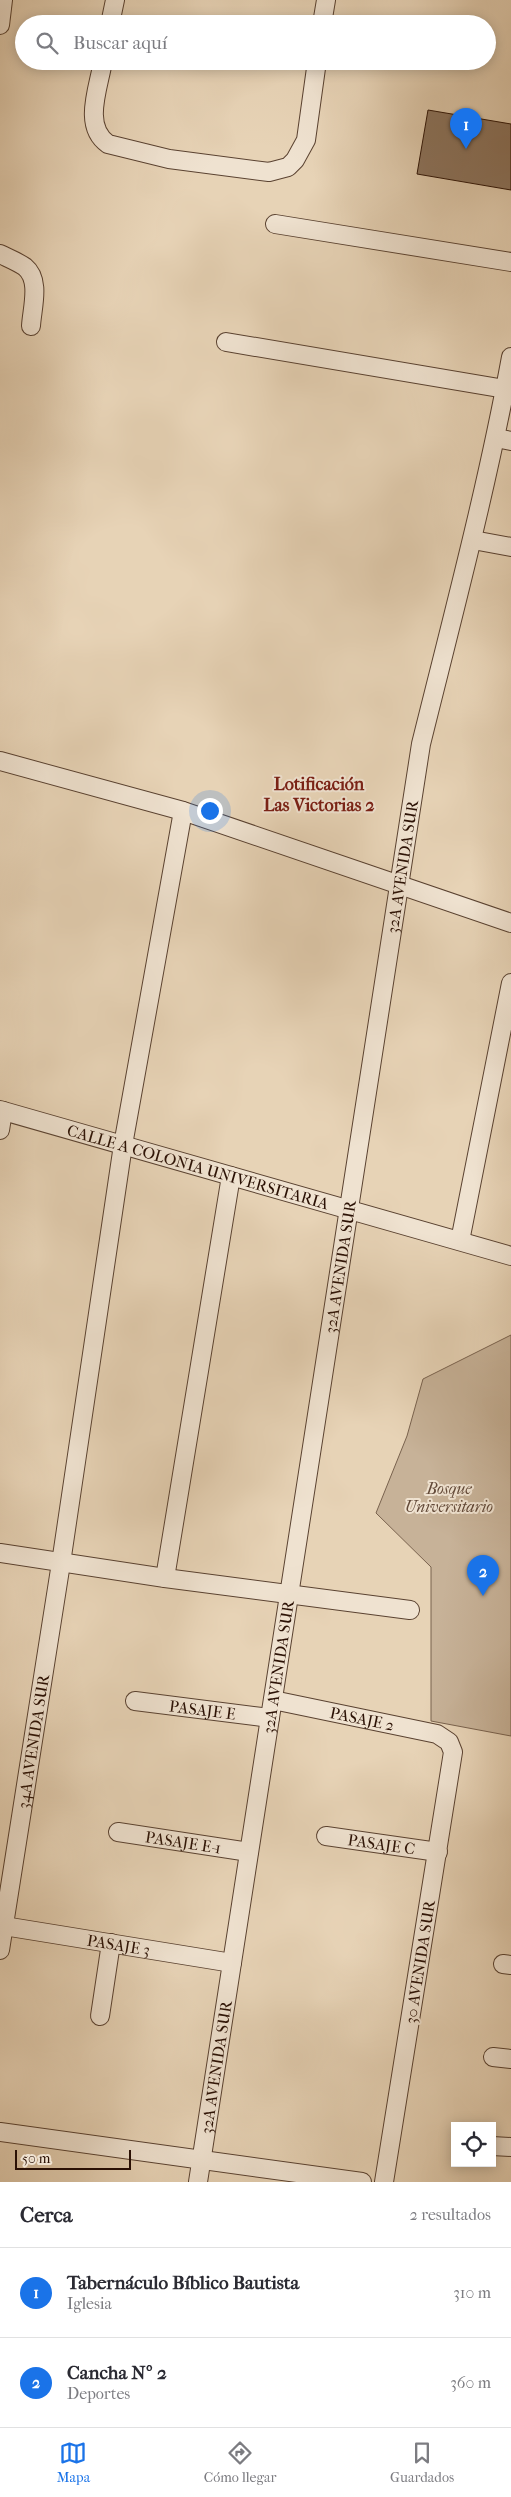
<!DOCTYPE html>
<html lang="es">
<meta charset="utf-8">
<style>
:root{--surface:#fff;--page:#f2f2f3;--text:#2b2b33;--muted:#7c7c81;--line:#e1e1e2;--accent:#1a73e8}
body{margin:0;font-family:"IM FELL French Canon",serif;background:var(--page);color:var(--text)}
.controls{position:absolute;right:15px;bottom:15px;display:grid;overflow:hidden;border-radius:0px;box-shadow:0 2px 12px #0003}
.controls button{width:45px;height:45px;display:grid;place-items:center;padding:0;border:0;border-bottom:1px solid var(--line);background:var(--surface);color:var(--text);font:25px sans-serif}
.scale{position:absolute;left:15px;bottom:12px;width:116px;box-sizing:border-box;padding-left:5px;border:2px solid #2b1105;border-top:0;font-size:14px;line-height:18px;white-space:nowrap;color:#2b1105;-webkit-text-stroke:4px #efe2d0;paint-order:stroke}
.you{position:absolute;left:209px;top:810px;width:18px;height:18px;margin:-12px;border:4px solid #fff;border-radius:50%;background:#1a73e8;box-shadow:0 0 0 8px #1a73e833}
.badge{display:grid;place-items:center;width:32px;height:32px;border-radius:50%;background:var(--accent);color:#fff;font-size:16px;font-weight:700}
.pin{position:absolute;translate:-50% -41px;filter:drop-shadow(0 1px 2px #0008)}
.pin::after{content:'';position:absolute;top:26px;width:18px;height:15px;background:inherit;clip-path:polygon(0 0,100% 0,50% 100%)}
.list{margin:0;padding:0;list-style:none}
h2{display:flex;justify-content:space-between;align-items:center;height:65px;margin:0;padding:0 20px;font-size:21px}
h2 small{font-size:16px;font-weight:400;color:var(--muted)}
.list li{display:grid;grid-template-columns:32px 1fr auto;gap:15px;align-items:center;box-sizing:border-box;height:90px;padding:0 20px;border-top:1px solid var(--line)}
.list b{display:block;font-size:19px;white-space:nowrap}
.list p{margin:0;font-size:16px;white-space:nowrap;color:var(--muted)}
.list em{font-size:16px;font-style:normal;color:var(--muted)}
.icon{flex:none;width:28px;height:28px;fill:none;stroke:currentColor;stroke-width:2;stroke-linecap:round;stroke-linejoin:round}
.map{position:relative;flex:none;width:511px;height:2182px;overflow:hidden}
.search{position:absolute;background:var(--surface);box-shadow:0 2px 12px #0003;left:15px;right:15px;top:15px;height:55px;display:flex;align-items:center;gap:12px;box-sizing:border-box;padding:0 18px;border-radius:28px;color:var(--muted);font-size:19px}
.sheet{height:245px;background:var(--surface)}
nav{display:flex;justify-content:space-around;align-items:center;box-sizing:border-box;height:70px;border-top:1px solid var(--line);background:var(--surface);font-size:14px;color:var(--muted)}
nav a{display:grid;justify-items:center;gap:2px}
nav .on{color:var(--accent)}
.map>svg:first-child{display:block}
.green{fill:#c7b298;stroke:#79624e}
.building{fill:#8d7661;stroke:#2b1105}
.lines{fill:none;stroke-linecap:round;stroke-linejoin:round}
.minor-casing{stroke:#5a4231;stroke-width:20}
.minor{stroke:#efe2d0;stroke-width:18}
.labels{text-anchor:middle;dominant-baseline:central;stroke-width:4;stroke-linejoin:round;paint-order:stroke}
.street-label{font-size:16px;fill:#2b1105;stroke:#efe2d0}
.park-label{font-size:16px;font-style:italic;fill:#624938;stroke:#efe2d0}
.neighbourhood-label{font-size:18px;font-weight:bold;fill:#7a1f14;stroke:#efe2d0}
</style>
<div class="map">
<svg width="511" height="2182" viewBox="0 0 511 2182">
<rect width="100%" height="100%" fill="#e7d3b6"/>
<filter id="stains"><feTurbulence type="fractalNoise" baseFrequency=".004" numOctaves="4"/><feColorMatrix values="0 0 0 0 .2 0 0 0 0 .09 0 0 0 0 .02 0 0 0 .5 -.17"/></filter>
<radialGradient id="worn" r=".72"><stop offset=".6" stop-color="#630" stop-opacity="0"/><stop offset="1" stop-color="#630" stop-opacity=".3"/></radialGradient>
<polygon class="green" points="511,1335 511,1736 431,1721 431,1567 376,1513 407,1436 423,1379"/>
<polygon class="building" points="428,110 511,124 511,190 417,174"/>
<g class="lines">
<defs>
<g id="minor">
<polyline points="110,24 115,0"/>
<polyline points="322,24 326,0"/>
<polyline points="0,25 3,0"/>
<path d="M 103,61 C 99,87 82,126 108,144 L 169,159 L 269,172 L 288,167 L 295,160 L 306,140 L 317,61"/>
<polyline points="275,224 511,262"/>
<path d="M 0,254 C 8,258 18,262 25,267 C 41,280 32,308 31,326"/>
<polyline points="226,342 505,389"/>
<polyline points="496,438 511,441"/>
<polyline points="473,540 511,547"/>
<polyline points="0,761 183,811 511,923"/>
<path id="s1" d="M 0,1110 L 511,1256"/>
<polyline points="0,1130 3,1111"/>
<polyline points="460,1241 511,983"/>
<polyline points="0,1553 165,1578 410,1610"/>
<polyline points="165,1578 231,1176"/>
<path id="s2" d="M 273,1700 L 437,1734 L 449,1742 L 453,1752 L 384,2182"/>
<path id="s3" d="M 135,1701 L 270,1718"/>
<path id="s4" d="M 118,1832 L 249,1852"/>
<path id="s5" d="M 326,1836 L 438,1852"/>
<path id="s6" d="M 4,1926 L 232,1963"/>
<path id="s7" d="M 0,1950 L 61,1563 L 123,1145 L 183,811"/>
<polyline points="503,1964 511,1965"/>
<polyline points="100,2016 111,1943"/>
<polyline points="493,2057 511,2059"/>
<polyline points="0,2132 362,2182"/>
<polyline points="492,2146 511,2147"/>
<path id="s8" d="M 198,2182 L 421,744 C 453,615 487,488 511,357"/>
</g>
</defs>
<use href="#minor" class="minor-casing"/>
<use href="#minor" class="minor"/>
</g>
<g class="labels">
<g class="street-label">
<text stroke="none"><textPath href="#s8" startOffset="1331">32A AVENIDA SUR</textPath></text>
<text stroke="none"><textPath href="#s1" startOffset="206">CALLE A COLONIA UNIVERSITARIA</textPath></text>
<text stroke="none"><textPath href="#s8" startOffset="926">32A AVENIDA SUR</textPath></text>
<text stroke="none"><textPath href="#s8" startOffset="521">32A AVENIDA SUR</textPath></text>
<text stroke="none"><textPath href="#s3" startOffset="68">PASAJE E</textPath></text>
<text stroke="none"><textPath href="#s2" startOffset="91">PASAJE 2</textPath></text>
<text stroke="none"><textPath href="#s7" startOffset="211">34A AVENIDA SUR</textPath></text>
<text stroke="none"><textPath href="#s4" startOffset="66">PASAJE E-1</textPath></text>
<text stroke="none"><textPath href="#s5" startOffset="56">PASAJE C</textPath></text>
<text stroke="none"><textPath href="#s6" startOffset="116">PASAJE 3</textPath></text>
<text transform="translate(420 1962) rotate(-81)">30 AVENIDA SUR</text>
<text stroke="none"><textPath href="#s8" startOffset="116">32A AVENIDA SUR</textPath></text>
</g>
<g class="park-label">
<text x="449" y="1488">Bosque<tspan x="449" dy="18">Universitario</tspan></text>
</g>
<g class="neighbourhood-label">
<text x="319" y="784">Lotificación<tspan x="319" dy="21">Las Victorias 2</tspan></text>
</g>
</g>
<rect width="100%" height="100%" filter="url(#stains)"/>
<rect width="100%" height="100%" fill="url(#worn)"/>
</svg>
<div class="controls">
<button><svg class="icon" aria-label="locate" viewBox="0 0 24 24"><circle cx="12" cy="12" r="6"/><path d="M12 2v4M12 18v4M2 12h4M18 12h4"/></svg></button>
</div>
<div class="scale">50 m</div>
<div class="you"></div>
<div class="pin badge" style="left:466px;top:149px">1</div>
<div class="pin badge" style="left:483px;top:1596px">2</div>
<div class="search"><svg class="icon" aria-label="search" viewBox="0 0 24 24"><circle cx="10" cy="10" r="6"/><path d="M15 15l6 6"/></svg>Buscar aquí</div>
</div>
<section class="sheet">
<h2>Cerca<small>2 resultados</small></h2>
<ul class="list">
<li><span class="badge">1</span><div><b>Tabernáculo Bíblico Bautista</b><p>Iglesia</p></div><em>310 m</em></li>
<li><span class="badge">2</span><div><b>Cancha Nº 2</b><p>Deportes</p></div><em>360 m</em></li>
</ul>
</section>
<nav>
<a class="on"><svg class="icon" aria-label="map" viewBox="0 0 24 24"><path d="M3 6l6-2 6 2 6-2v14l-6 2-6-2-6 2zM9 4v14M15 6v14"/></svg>Mapa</a>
<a><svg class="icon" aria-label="directions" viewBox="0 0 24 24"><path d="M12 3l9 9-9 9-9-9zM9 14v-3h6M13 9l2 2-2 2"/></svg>Cómo llegar</a>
<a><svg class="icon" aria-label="saved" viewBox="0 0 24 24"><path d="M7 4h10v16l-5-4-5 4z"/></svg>Guardados</a>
</nav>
